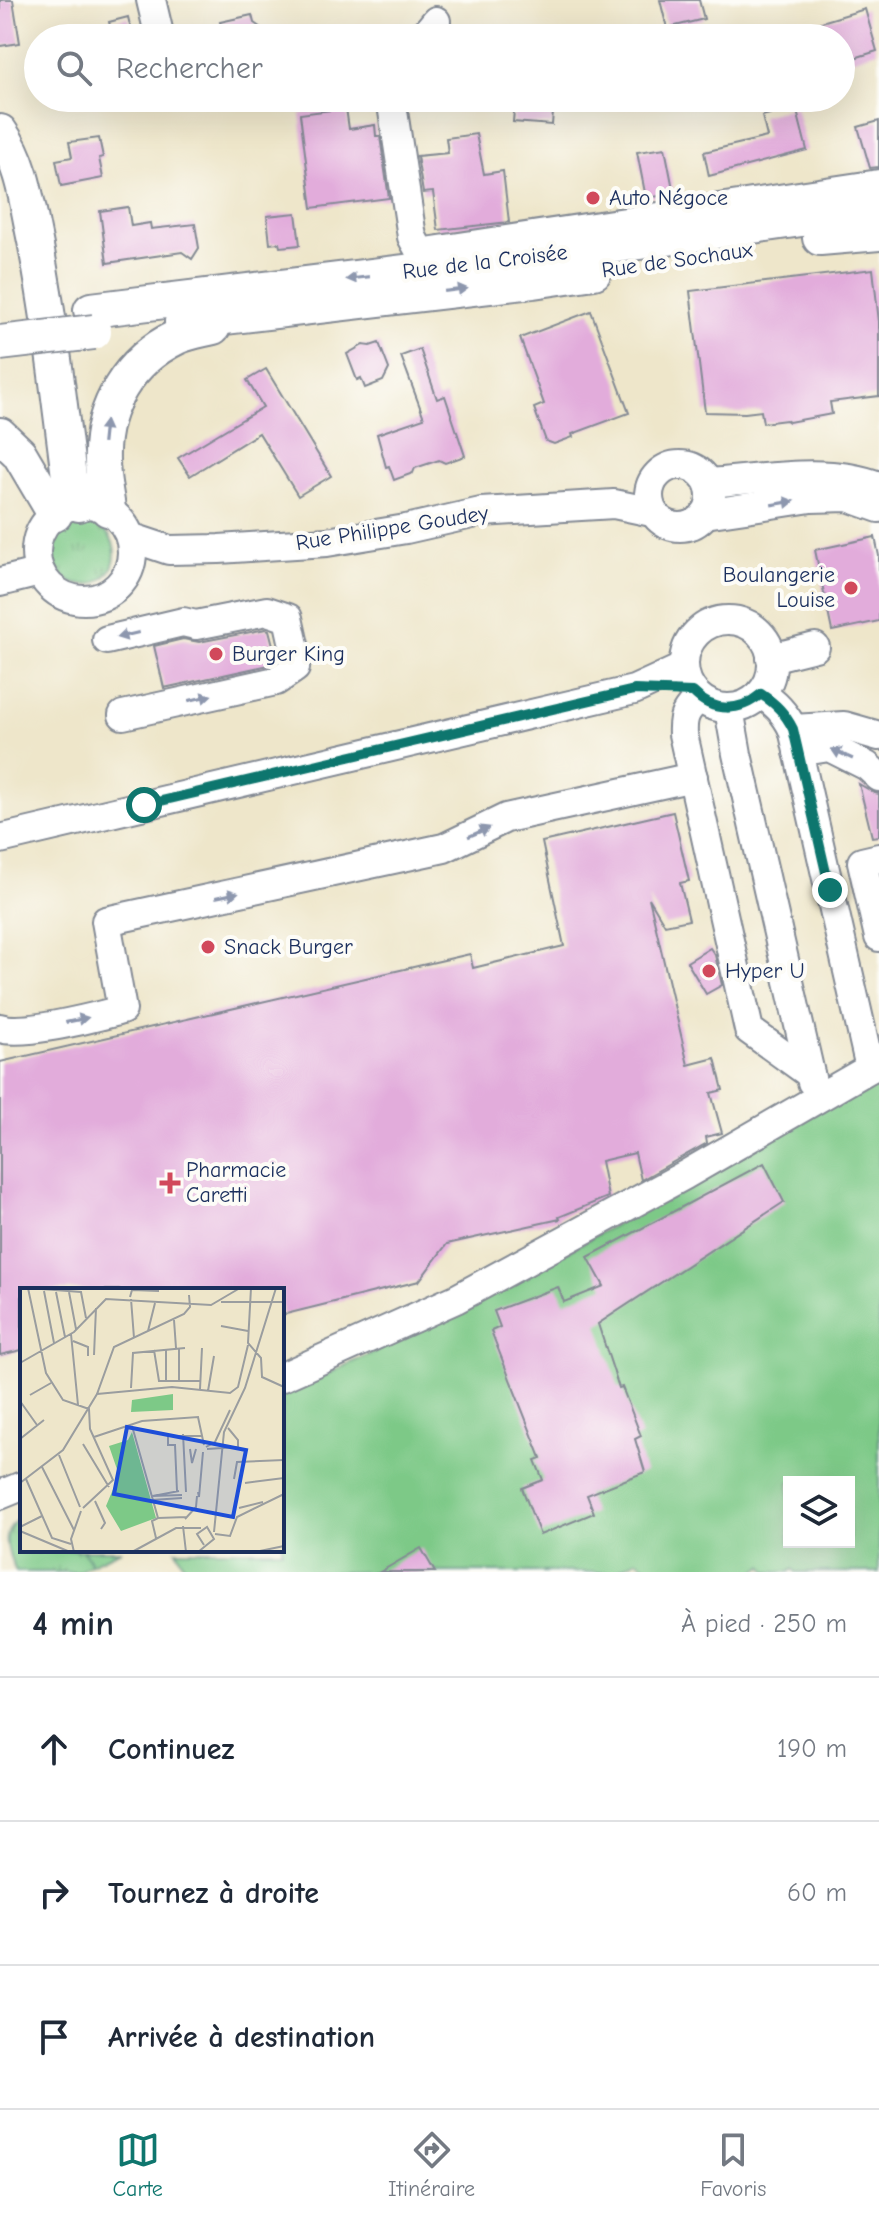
<!DOCTYPE html>
<html lang="fr">
<meta charset="utf-8">
<style>
:root{--surface:#fff;--page:#f2f2f3;--text:#1f2937;--muted:#747a83;--line:#e0e1e3;--accent:#0f766e}
body{margin:0;font-family:"Comic Neue",sans-serif;background:var(--page);color:var(--text)}
.controls{position:absolute;right:24px;bottom:24px;display:grid;overflow:hidden;border-radius:0px;box-shadow:0 8px 32px #0002}
.controls button{width:72px;height:72px;display:grid;place-items:center;padding:0;border:0;border-bottom:2px solid var(--line);background:var(--surface);color:var(--text);font:40px sans-serif}
.stop{position:absolute;width:24px;height:24px;margin:-18px;border:6px solid #0f766e;border-radius:50%;background:#fff}
.stop.end{background:#0f766e;border-color:#fff;box-shadow:0 2px 8px #0008}
.list{margin:0;padding:0;list-style:none}
h2{display:flex;justify-content:space-between;align-items:center;height:104px;margin:0;padding:0 32px;font-size:34px}
h2 small{font-size:26px;font-weight:400;color:var(--muted)}
.list li{display:grid;grid-template-columns:52px 1fr auto;gap:24px;align-items:center;box-sizing:border-box;height:144px;padding:0 32px;border-top:2px solid var(--line)}
.list b{display:block;font-size:30px;white-space:nowrap}
.list em{font-size:26px;font-style:normal;color:var(--muted)}
.icon{flex:none;width:44px;height:44px;fill:none;stroke:currentColor;stroke-width:2;stroke-linecap:round;stroke-linejoin:round}
.map{position:relative;flex:none;width:879px;height:1572px;overflow:hidden}
.search{position:absolute;background:var(--surface);box-shadow:0 8px 32px #0002;left:24px;right:24px;top:24px;height:88px;display:flex;align-items:center;gap:20px;box-sizing:border-box;padding:0 28px;border-radius:44px;color:var(--muted);font-size:30px}
.sheet{height:536px;background:var(--surface)}
nav{display:flex;justify-content:space-around;align-items:center;box-sizing:border-box;height:112px;border-top:2px solid var(--line);background:var(--surface);font-size:22px;color:var(--muted)}
nav a{display:grid;justify-items:center;gap:4px}
nav .on{color:var(--accent)}
.map>svg:first-child{display:block}
.grass{fill:url(#grass-tufts);stroke:#4c7c72;stroke-width:2}
.pitch{fill:#7dc987;stroke:#4c7c72;stroke-width:2;fill-rule:evenodd}
.building{fill:#e2acdb}
.lines{fill:none;stroke-linecap:round;stroke-linejoin:round}
.minor-casing{stroke:#848a94;stroke-width:32}
.major-casing{stroke:#848a94;stroke-width:38}
.minor{stroke:#fff;stroke-width:28}
.major{stroke:#fff;stroke-width:34}
.major-bridge-casing{stroke:#848a94;stroke-width:38;stroke-linecap:butt}
.major-bridge{stroke:#fff;stroke-width:34}
.oneway{fill:#8d97ae}
.route{stroke:#0f766e;stroke-width:10}
.poi-dot{fill:#d1495b;stroke:#fdfcf7;stroke-width:3}
.labels{text-anchor:middle;dominant-baseline:central;stroke-width:8;stroke-linejoin:round;paint-order:stroke}
.poi-label{font-size:22px;fill:#1b2f5e;stroke:#fdfcf7;text-anchor:start}
.street-label{font-size:22px;fill:#1b2f5e;stroke:#fdfcf7}
.inset-road{fill:none;stroke:#9a9d9f;stroke-width:2}
.view{fill:#1d4ed8;fill-opacity:0.15;stroke:#1d4ed8;stroke-width:4}
.inset-edge{fill:none;stroke:#1b2f5e;stroke-width:4}
</style>
<div class="map">
<svg width="879" height="1572" viewBox="0 0 879 1572">
<defs>
<pattern id="grass-tufts" width="24" height="20" patternUnits="userSpaceOnUse" patternTransform="scale(2)"><rect width="24" height="20" fill="#7dc987"/><path d="M3 7l-1-3M5 7V3M7 7l1-3M15 17l-1-3M17 17v-4M19 17l1-3" fill="none" stroke="#66a472"/></pattern>
</defs>
<rect width="100%" height="100%" fill="#fdfcf7"/>
<filter id="ink" filterUnits="userSpaceOnUse"><feTurbulence type="fractalNoise" baseFrequency=".0125" numOctaves="2"/><feDisplacementMap in="SourceGraphic" scale="16" xChannelSelector="R" yChannelSelector="G"/><feConvolveMatrix kernelMatrix="1 2 1 2 8 2 1 2 1" color-interpolation-filters="sRGB"/></filter>
<filter id="wash" filterUnits="userSpaceOnUse"><feTurbulence type="fractalNoise" baseFrequency=".006" numOctaves="4" result="noise"/><feDisplacementMap in="SourceGraphic" scale="32" xChannelSelector="R" yChannelSelector="G"/><feGaussianBlur stdDeviation="1.8" result="paint"/><feColorMatrix in="noise" values="0 0 0 0 0 0 0 0 0 0 0 0 0 0 0 0 0 1.4 0 .05"/><feComposite in="paint" operator="in"/></filter>
<g filter="url(#wash)">
<rect width="100%" height="100%" fill="#eee6ca"/>
<g class="grass">
<circle cx="84" cy="554" r="31"/>
<path d="M 22,1516 L 22,1550 L 83,1550 L 91,1564 L 78,1572 L 16,1572 C 5,1548 0,1530 22,1516 Z"/>
</g>
<g class="pitch">
<path d="M 879,1077 L 879,1572 L 796,1572 L 793,1569 L 789,1572 L 768,1572 L 763,1566 L 754,1572 L 654,1572 L 637,1560 L 614,1572 L 187,1572 L 176,1550 L 282,1550 L 282,1396 L 469,1306 ZM 789,1482 L 849,1482 L 849,1542 L 789,1542 Z"/>
<polygon points="83,1550 121,1550 91,1564"/>
</g>
<g id="blocks">
<g class="building">
<polygon points="0,0 13,0 20,43 0,46"/>
<polygon points="660,0 699,0 704,19 667,28"/>
<polygon points="865,9 877,51 848,60 842,38 786,38 785,33"/>
<polygon points="252,15 254,23 275,38 224,38 220,22"/>
<polygon points="128,17 133,38 113,38 109,22"/>
<polygon points="515,98 554,99 552,125 513,122"/>
<polygon points="796,107 807,150 709,176 704,152 767,137 762,116"/>
<polygon points="346,108 349,129 375,125 376,136 380,136 389,198 312,208 300,114"/>
<polygon points="879,121 879,167 870,168 858,127"/>
<polygon points="476,134 484,174 503,171 509,222 438,230 433,192 423,193 417,156 448,153 446,138"/>
<polygon points="99,138 103,157 99,158 103,178 61,186 56,160 72,157 69,142"/>
<polygon points="665,148 674,194 646,198 637,152"/>
<polygon points="128,207 131,226 150,223 151,229 195,224 199,248 192,259 182,252 107,263 100,211"/>
<polygon points="296,213 300,245 280,247 279,243 270,244 267,216"/>
<polygon points="873,269 879,322 879,396 830,402 832,414 789,422 786,420 763,423 761,411 745,413 705,412 690,291"/>
<polygon points="591,311 629,413 572,434 573,437 554,444 546,441 534,408 544,404 520,338"/>
<polygon points="379,343 389,369 383,381 365,388 361,378 357,380 347,354 363,345 370,346"/>
<polygon points="420,349 437,399 445,396 465,456 445,463 439,460 415,468 413,473 394,480 389,466 386,467 377,434 424,418 401,356"/>
<polygon points="266,369 331,476 298,496 259,433 190,476 178,458 263,407 247,380"/>
<polygon points="875,537 879,556 879,621 832,631 815,550"/>
<polygon points="266,629 269,630 277,660 269,665 164,688 154,646 183,639 199,642"/>
<polygon points="859,784 875,793 879,794 879,836 872,837"/>
<polygon points="673,812 689,881 680,883 689,920 665,925 649,898 688,1065 715,1058 723,1090 711,1093 722,1133 706,1137 707,1143 641,1180 635,1153 601,1161 608,1197 559,1217 560,1219 447,1244 419,1281 282,1315 282,1290 22,1290 22,1350 0,1355 0,1062 470,954 473,968 564,946 542,842"/>
<polygon points="710,948 715,955 722,985 706,994 687,962"/>
<polygon points="764,1163 784,1202 598,1324 619,1388 622,1387 641,1436 635,1439 645,1472 587,1495 594,1513 540,1535 522,1488 543,1480 535,1460 541,1458 491,1331 500,1327 494,1311 558,1287 564,1302 604,1286 588,1257"/>
<polygon points="421,1548 435,1572 380,1572"/>
</g>
</g>
</g>
<g filter="url(#ink)">
<use href="#blocks" fill-opacity="0" stroke="#848a94" stroke-width="2"/>
<g class="lines">
<defs>
<g id="minor">
<polyline points="151,0 160,38"/>
<polyline points="422,38 436,21"/>
<polyline points="391,98 412,237 418,248 426,252 879,184"/>
<circle cx="680" cy="496" r="31"/>
<path d="M 709,483 C 763,479 828,466 879,486"/>
<circle cx="84" cy="552" r="48"/>
<polyline points="705,514 811,498 848,497 879,508"/>
<polyline points="130,537 169,550 219,549 327,542 406,529 481,512 614,504 652,512"/>
<polyline points="0,582 40,572"/>
<circle cx="728" cy="664" r="44"/>
<polyline points="107,640 183,622 196,625 267,611 288,618 296,654 295,668 276,681 123,715"/>
<polyline points="771,658 815,647"/>
<path d="M 761,694 C 776,703 785,713 793,729 L 870,1068"/>
<path d="M 699,698 C 686,710 682,716 683,734 L 749,1030 L 810,1074"/>
<polyline points="729,709 737,754 812,1082"/>
<polyline points="793,729 844,726 879,736"/>
<polyline points="798,752 829,747 867,766 879,777"/>
<polyline points="0,839 634,690 684,667"/>
<polyline points="879,858 862,862 879,937"/>
<path d="M 0,1028 C 25,1036 94,1017 122,1010 L 106,921 L 444,848 L 506,818 L 693,777"/>
<polyline points="282,1377 456,1299 685,1175 879,1063"/>
<polyline points="0,1495 22,1486"/>
</g>
<g id="major">
<path d="M 0,132 C 23,164 27,204 35,241 C 50,319 59,398 69,477 L 79,504"/>
<polyline points="820,238 879,233"/>
<polyline points="91,310 561,253 879,208"/>
<polyline points="182,322 533,281 594,272"/>
<polyline points="0,435 19,453 55,514"/>
<path d="M 108,509 C 106,493 102,477 102,461 C 100,407 129,360 177,337 C 188,332 201,330 213,327"/>
</g>
</defs>
<use href="#minor" class="minor-casing"/>
<use href="#major" class="major-casing"/>
<use href="#minor" class="minor"/>
<use href="#major" class="major"/>
<defs>
<polyline id="major-bridge" points="0,343 94,332"/>
</defs>
<use href="#major-bridge" class="major-bridge-casing"/>
<use href="#major-bridge" class="major-bridge"/>
</g>
<defs><path id="oneway-solid" d="M-6-.8H1V-3.2L6.5 0L1 3.2V.8H-6Z" transform="scale(2)"/></defs>
<g class="oneway">
<use href="#oneway-solid" transform="translate(358 278) rotate(173)"/>
<use href="#oneway-solid" transform="translate(456 290) rotate(-7)"/>
<use href="#oneway-solid" transform="translate(104 432) rotate(-84)"/>
<use href="#oneway-solid" transform="translate(783 503) rotate(-9)"/>
<use href="#oneway-solid" transform="translate(128 635) rotate(167)"/>
<use href="#oneway-solid" transform="translate(200 698) rotate(-13)"/>
<use href="#oneway-solid" transform="translate(842 754) rotate(-155)"/>
<use href="#oneway-solid" transform="translate(479 832) rotate(-24)"/>
<use href="#oneway-solid" transform="translate(227 895) rotate(-12)"/>
<use href="#oneway-solid" transform="translate(77 1020) rotate(-12)"/>
</g>
</g>
<g class="lines" filter="url(#ink)">
<path class="route" d="M 144,805 L 634,690 L 693,692 C 713,713 740,712 761,694 C 776,704 785,713 793,729 L 830,890"/>
</g>
<g class="poi-dot">
<circle cx="593" cy="198" r="8"/>
<circle cx="851" cy="588" r="8"/>
<circle cx="216" cy="654" r="8"/>
<circle cx="208" cy="947" r="8"/>
<circle cx="709" cy="971" r="8"/>
<path d="M166 1171h8v8h8v8h-8v8h-8v-8h-8v-8h8z"/>
</g>
<g class="labels">
<g class="poi-label">
<text x="609" y="198">Auto Négoce</text>
<text x="835" y="575" text-anchor="end">Boulangerie<tspan x="835" dy="25">Louise</tspan></text>
<text x="232" y="654">Burger King</text>
<text x="224" y="947">Snack Burger</text>
<text x="725" y="971">Hyper U</text>
<text x="186" y="1170">Pharmacie<tspan x="186" dy="25">Caretti</tspan></text>
</g>
<g class="street-label">
<text transform="translate(677 260) rotate(-8)">Rue de Sochaux</text>
<text transform="translate(485 262) rotate(-7)">Rue de la Croisée</text>
<text transform="translate(392 528) rotate(-9)">Rue Philippe Goudey</text>
</g>
</g>
<g transform="translate(20 1288)">
<rect width="264" height="264" fill="#eee6ca"/>
<path d="M 153,106 L 153,122 L 111,124 L 112,112 Z" fill="#7dc987"/>
<path d="M 112,144 L 136,230 L 101,243 L 86,218 L 99,187 L 89,158 L 108,152 Z" fill="#7dc987"/>
<path class="inset-road" d="M 8,0 L 26,85 L 43,112 L 69,121 L 70,141 L 93,192 L 63,220M 8,0 L 61,4 L 66,30M 231,0 L 228,55 L 241,70 L 242,89 L 264,99M 24,3 L 34,55M 36,4 L 45,49M 49,4 L 56,41M 110,9 L 112,2 L 139,3M 111,11 L 114,50M 201,14 L 264,14M 154,32 L 156,60M 201,38 L 228,43M 128,43 L 135,15M 51,46 L 58,117M 53,53 L 68,59 L 68,68M 146,61 L 146,93M 134,62 L 139,93 L 180,93M 74,67 L 76,20M 0,75 L 54,44 L 86,11 L 191,17 L 220,0M 159,93 L 159,60M 111,100 L 113,65 L 165,60M 180,101 L 182,60M 188,103 L 194,68M 77,106 L 152,99 L 210,105 L 218,99 L 228,57M 10,107 L 31,95M 0,113 L 17,137M 112,138 L 138,230 L 167,229M 163,146 L 166,204M 74,149 L 122,133 L 178,129 L 184,157M 0,151 L 24,132M 63,156 L 89,199M 186,159 L 195,154 L 210,122M 170,161 L 172,175 L 176,161M 187,161 L 218,159 L 218,152 L 208,140M 39,167 L 60,219M 22,179 L 54,242M 6,191 L 32,250 L 51,256M 214,191 L 217,174 L 264,172M 0,195 L 43,162 L 77,106 L 94,59 L 164,26 L 170,19 L 169,7M 225,195 L 264,190M 157,203 L 155,157 L 148,157 L 148,148 L 182,148M 178,204 L 179,209 L 183,164M 132,208 L 162,207M 133,208 L 159,203M 132,212 L 162,210M 75,213 L 85,235 L 81,241M 219,220 L 243,214M 165,231 L 176,219 L 177,208M 163,238 L 166,264M 0,239 L 22,228M 0,243 L 50,264M 194,244 L 204,144 L 225,100 L 256,0M 195,246 L 210,248 L 217,229 L 264,206M 136,250 L 132,233 L 138,230M 54,264 L 51,251 L 61,223M 112,264 L 156,240 L 181,240M 178,264 L 194,251 L 187,239 L 177,246 L 184,257M 235,264 L 264,258"/>
<path class="view" d="M 107,139 L 226,162 L 213,229 L 94,206 Z"/>
<rect width="264" height="264" class="inset-edge"/>
</g>
</svg>
<div class="controls">
<button><svg class="icon" aria-label="layers" viewBox="0 0 24 24"><path d="M12 4l9 5-9 5-9-5zM3 14l9 5 9-5"/></svg></button>
</div>
<div class="stop" style="left:144px;top:805px"></div>
<div class="stop end" style="left:830px;top:890px"></div>
<div class="search"><svg class="icon" aria-label="search" viewBox="0 0 24 24"><circle cx="10" cy="10" r="6"/><path d="M15 15l6 6"/></svg>Rechercher</div>
</div>
<section class="sheet">
<h2>4 min<small>À pied · 250 m</small></h2>
<ul class="list">
<li><svg class="icon" aria-label="ahead" viewBox="0 0 24 24"><path d="M12 20V5M6 11l6-6 6 6"/></svg><div><b>Continuez</b></div><em>190 m</em></li>
<li><svg class="icon" aria-label="right" viewBox="0 0 24 24"><path d="M7 20v-9h11M14 6l5 5-5 5"/></svg><div><b>Tournez à droite</b></div><em>60 m</em></li>
<li><svg class="icon" aria-label="arrive" viewBox="0 0 24 24"><path d="M6 21V4h12l-3 4 3 4H6"/></svg><div><b>Arrivée à destination</b></div></li>
</ul>
</section>
<nav>
<a class="on"><svg class="icon" aria-label="map" viewBox="0 0 24 24"><path d="M3 6l6-2 6 2 6-2v14l-6 2-6-2-6 2zM9 4v14M15 6v14"/></svg>Carte</a>
<a><svg class="icon" aria-label="directions" viewBox="0 0 24 24"><path d="M12 3l9 9-9 9-9-9zM9 14v-3h6M13 9l2 2-2 2"/></svg>Itinéraire</a>
<a><svg class="icon" aria-label="saved" viewBox="0 0 24 24"><path d="M7 4h10v16l-5-4-5 4z"/></svg>Favoris</a>
</nav>
